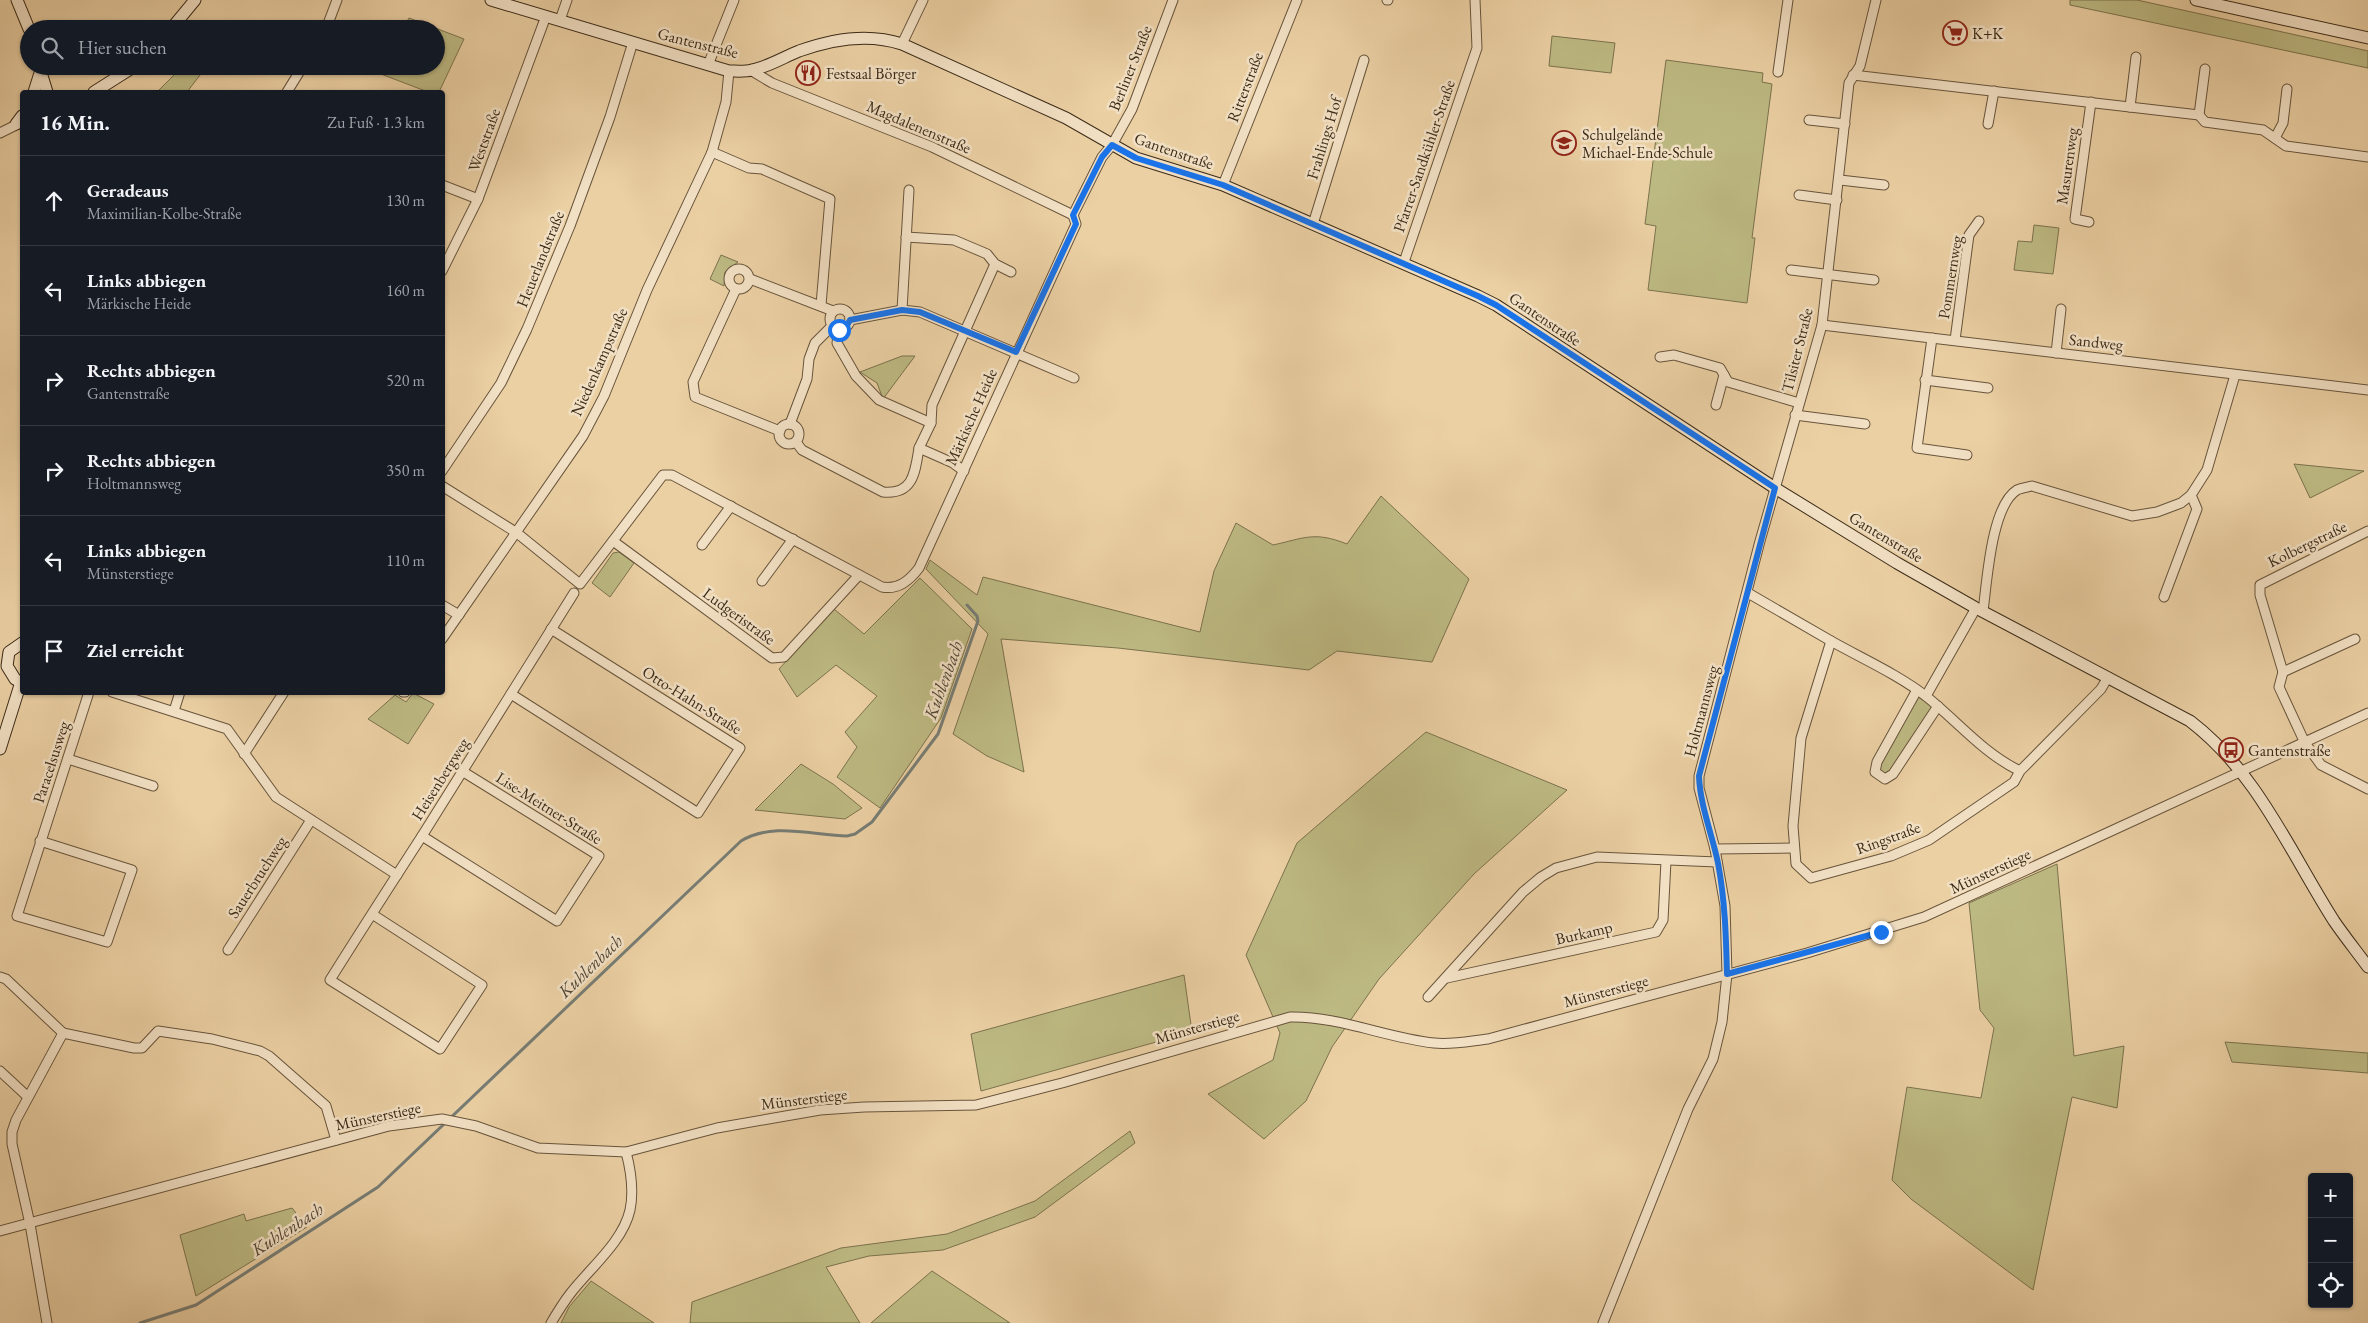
<!DOCTYPE html>
<html lang="de">
<meta charset="utf-8">
<style>
:root{--surface:#171b24;--page:#242831;--text:#f1f3f6;--muted:#9ea1a6;--line:#363941}
body{margin:0;font-family:"EB Garamond",serif;background:var(--page);color:var(--text)}
.controls{position:absolute;right:15px;bottom:15px;display:grid;overflow:hidden;border-radius:5px;box-shadow:0 1px 4px #0004}
.controls button{width:45px;height:45px;display:grid;place-items:center;padding:0;border:0;border-bottom:1px solid var(--line);background:var(--surface);color:var(--text);font:25px sans-serif}
.stop{position:absolute;width:15px;height:15px;margin:-11px;border:4px solid #1a73e8;border-radius:50%;background:#fff}
.stop.end{background:#1a73e8;border-color:#fff;box-shadow:0 1px 5px #0008}
.list{margin:0;padding:0;list-style:none}
h2{display:flex;justify-content:space-between;align-items:center;height:65px;margin:0;padding:0 20px;font-size:21px}
h2 small{font-size:16px;font-weight:400;color:var(--muted)}
.list li{display:grid;grid-template-columns:32px 1fr auto;gap:15px;align-items:center;box-sizing:border-box;height:90px;padding:0 20px;border-top:1px solid var(--line)}
.list b{display:block;font-size:19px;white-space:nowrap}
.list p{margin:0;font-size:16px;white-space:nowrap;color:var(--muted)}
.list em{font-size:16px;font-style:normal;color:var(--muted)}
.icon{flex:none;width:28px;height:28px;fill:none;stroke:currentColor;stroke-width:2;stroke-linecap:round;stroke-linejoin:round}
.map{position:relative;flex:none;width:2368px;height:1323px;overflow:hidden}
.search{position:absolute;background:var(--surface);box-shadow:0 1px 4px #0004;left:20px;top:20px;width:425px;height:55px;display:flex;align-items:center;gap:12px;box-sizing:border-box;padding:0 18px;border-radius:28px;color:var(--muted);font-size:19px}
.panel{position:absolute;background:var(--surface);box-shadow:0 1px 4px #0004;left:20px;top:90px;width:425px;height:605px;border-radius:5px}
.map>svg:first-child{display:block}
.green{fill:#bdb982;stroke:#7c724d}
.lines{fill:none;stroke-linecap:round;stroke-linejoin:round}
.stream{stroke:#777d75;stroke-width:3}
.street-casing{stroke:#68543b;stroke-width:11}
.secondary-casing{stroke:#3c2b18;stroke-width:13}
.street{stroke:#f2e0c4;stroke-width:9}
.secondary{stroke:#f2e0c4;stroke-width:11}
.route{stroke:#1a73e8;stroke-width:6}
.labels{text-anchor:middle;dominant-baseline:central;stroke-width:5;stroke-linejoin:round;paint-order:stroke}
.poi-label{font-size:16px;fill:#3c2b18;stroke:#f2e0c4;text-anchor:start}
.street-label{font-size:16px;fill:#3c2b18;stroke:#f2e0c4}
.water-label{font-size:18px;font-style:italic;fill:#504637;stroke:#f2e0c4}
</style>
<div class="map">
<svg width="2368" height="1323" viewBox="0 0 2368 1323">
<rect width="100%" height="100%" fill="#ebd0a4"/>
<filter id="stains"><feTurbulence type="fractalNoise" baseFrequency=".004" numOctaves="4"/><feColorMatrix values="0 0 0 0 .2 0 0 0 0 .09 0 0 0 0 .02 0 0 0 .5 -.17"/></filter>
<radialGradient id="worn" r=".72"><stop offset=".6" stop-color="#630" stop-opacity="0"/><stop offset="1" stop-color="#630" stop-opacity=".3"/></radialGradient>
<g class="green">
<polygon points="2070,0 2137,0 2355,48 2368,51 2368,68 2070,5"/>
<polygon points="409,18 464,39 439,92 428,92 381,74 385,66 436,66 436,29 403,29"/>
<polygon points="1552,36 1615,43 1611,73 1549,66"/>
<polygon points="1666,60 1763,73 1762,82 1772,84 1752,238 1755,238 1747,303 1648,290 1656,226 1645,224"/>
<polygon points="183,66 207,66 187,92 157,92"/>
<polygon points="2034,225 2059,228 2053,274 2014,270 2018,241 2032,242"/>
<polygon points="721,255 738,262 725,272 724,286 710,279"/>
<polygon points="902,356 915,356 883,399 877,383 860,372"/>
<polygon points="2294,464 2364,471 2310,498"/>
<path d="M 1381,496 L 1469,579 L 1432,662 L 1337,651 L 1309,670 L 1118,648 L 1001,639 L 1024,772 L 987,756 L 953,734 L 988,634 L 926,569 L 930,560 L 977,595 L 983,577 L 1200,632 L 1214,571 L 1236,523 L 1273,545 C 1305,538 1314,531 1347,544 Z"/>
<polygon points="619,552 634,563 610,597 592,583 613,553"/>
<polygon points="920,578 972,629 941,718 880,808 837,777 857,747 845,732 877,696 836,665 797,697 779,669 834,609 864,634"/>
<polygon points="413,693 434,704 408,744 368,719 395,695 406,702"/>
<polygon points="1918,693 1935,707 1891,772 1885,777 1877,771"/>
<polygon points="1426,732 1567,790 1474,874 1379,979 1332,1047 1306,1101 1264,1139 1208,1094 1273,1060 1280,1033 1246,955 1297,843"/>
<polygon points="801,764 833,784 862,808 845,819 755,810"/>
<polygon points="2057,864 2074,1056 2124,1046 2117,1108 2072,1097 2033,1290 1911,1199 1892,1180 1907,1087 1981,1098 1994,1028 1980,1010 1969,903"/>
<polygon points="1184,975 1192,1032 981,1091 971,1034"/>
<polygon points="2225,1042 2368,1053 2368,1073 2232,1062"/>
<polygon points="1130,1131 1135,1143 1035,1217 943,1250 869,1256 826,1267 860,1323 690,1323 692,1302 841,1248 947,1234 1035,1201"/>
<polygon points="292,1208 307,1227 196,1296 180,1235 244,1214 246,1221"/>
<polygon points="932,1271 1010,1323 871,1323"/>
<polygon points="591,1281 654,1323 561,1323 569,1307"/>
</g>
<g class="lines">
<path class="stream" d="M 140,1323 L 196,1305 L 378,1187 L 741,841 C 772,822 812,835 847,836 L 855,834 L 872,822 L 938,734 L 978,621 L 977,616 L 967,605"/>
<defs>
<g id="street">
<polyline points="1387,0 1388,0"/>
<polyline points="560,20 567,0"/>
<polyline points="326,29 337,0"/>
<polyline points="902,44 923,0"/>
<polyline points="708,65 734,0"/>
<polyline points="2205,69 2199,115 2205,122 2263,130 2286,146 2368,157"/>
<polyline points="752,71 772,83 932,147 1073,215"/>
<polyline points="1778,72 1788,0"/>
<polyline points="1853,75 2199,115"/>
<polyline points="287,92 303,66"/>
<polyline points="2130,107 2136,57"/>
<polyline points="1809,120 1845,124"/>
<polyline points="1988,124 1994,91"/>
<polyline points="0,133 22,122"/>
<polyline points="2275,138 2283,123 2287,89"/>
<polyline points="712,152 749,168 762,169 830,199 821,305"/>
<polyline points="1840,180 1884,185"/>
<polyline points="442,185 478,199"/>
<polyline points="1223,185 1297,0"/>
<polyline points="1799,195 1837,200"/>
<polyline points="2089,222 2075,219 2091,102"/>
<polyline points="1313,224 1364,60"/>
<polyline points="906,237 954,240 987,254 995,264 1011,272"/>
<polyline points="1404,262 1477,48 1475,0"/>
<circle cx="739" cy="279" r="10"/>
<polyline points="1791,270 1874,280"/>
<polyline points="442,271 478,199 546,16"/>
<polyline points="750,279 833,311"/>
<polyline points="736,289 693,382 695,397 780,431"/>
<circle cx="840" cy="319" r="10"/>
<polyline points="902,310 909,190"/>
<polyline points="850,320 902,310 920,312 1074,378"/>
<polyline points="1822,325 2368,390"/>
<polyline points="839,330 837,343 856,376 879,400 931,423"/>
<polyline points="1932,338 1917,448 1967,455"/>
<polyline points="1955,340 1969,235 1979,221"/>
<polyline points="2056,353 2061,309"/>
<polyline points="1660,357 1674,355 1720,368 1728,382 1799,403"/>
<polyline points="1925,380 1988,388"/>
<polyline points="1716,405 1724,375"/>
<polyline points="1795,415 1865,424"/>
<polyline points="790,424 807,379 809,359 815,343 832,326"/>
<circle cx="789" cy="434" r="10"/>
<path d="M 796,442 L 802,450 L 883,492 C 913,495 915,473 919,448 L 953,463 L 964,471"/>
<polyline points="919,448 931,423 932,405 995,264"/>
<polyline points="442,471 501,383 527,329 570,226 610,117 633,42"/>
<path d="M 442,486 L 517,533 L 580,584 L 663,475 L 672,475 L 882,587 C 898,590 909,581 919,568 L 1076,224 L 1073,215 L 1102,157 L 1112,145 L 1132,109 L 1173,0"/>
<polyline points="613,541 772,658 784,657 859,575"/>
<polyline points="702,545 731,506"/>
<polyline points="762,581 793,539"/>
<polyline points="1748,593 1831,641"/>
<polyline points="2164,597 2197,509 2191,495"/>
<polyline points="442,605 459,615"/>
<path d="M 1983,611 C 1987,583 1991,506 2017,490 C 2021,488 2028,487 2032,486 L 2132,516 L 2157,512 L 2181,503 L 2191,495 L 2207,470 L 2235,375"/>
<polyline points="442,639 583,436 604,396 647,290 712,152 726,102 729,71"/>
<polyline points="2283,672 2260,595 2260,585 2368,531"/>
<polyline points="2283,672 2279,687 2305,743 2321,765 2368,789"/>
<polyline points="2283,672 2355,639"/>
<polyline points="1917,690 1877,762 1875,772 1885,779 1893,774 1938,706"/>
<polyline points="112,692 227,729 276,797 397,875"/>
<polyline points="403,692 405,692"/>
<polyline points="511,694 698,813 740,748 551,629"/>
<polyline points="1926,696 1976,608"/>
<polyline points="174,711 180,692"/>
<polyline points="244,754 284,692"/>
<polyline points="68,759 153,786"/>
<path d="M 2020,771 C 1983,753 1958,722 1927,697 C 1899,675 1863,659 1831,641 L 1801,738 L 1793,826 L 1796,864 L 1811,878 L 1891,856 L 1929,840 L 2014,782 L 2020,771 L 2101,689 L 2108,677"/>
<polyline points="422,836 557,921 599,856 462,771"/>
<polyline points="40,841 132,870 107,942 17,916 89,692"/>
<polyline points="1715,849 1794,848"/>
<path d="M 372,914 L 482,985 L 440,1049 L 330,980 C 360,932 391,884 422,836 L 574,593"/>
<polyline points="228,950 311,820"/>
<polyline points="0,977 6,979 63,1033"/>
<polyline points="1447,978 1656,932 1663,920 1666,861"/>
<polyline points="1428,997 1523,892 1541,877 1556,868 1597,857 1717,862"/>
<polyline points="0,1071 28,1097"/>
<path d="M 0,1231 L 389,1126 L 442,1119 L 476,1126 L 538,1148 L 626,1152 L 717,1128 L 820,1110 L 864,1107 L 976,1105 L 1062,1083 L 1290,1017 C 1339,1016 1386,1038 1434,1043 C 1452,1045 1470,1041 1488,1039 L 1807,953 L 1924,917 L 2368,713"/>
<polyline points="47,1323 30,1224 12,1144 12,1132 16,1120 63,1033 134,1048 142,1048 158,1031 212,1039 260,1051 269,1056 326,1106 336,1140"/>
<path d="M 551,1323 C 557,1313 563,1303 570,1294 C 589,1269 623,1242 630,1210 C 634,1191 631,1171 626,1152"/>
<polyline points="1603,1323 1688,1109 1713,1059 1722,1022 1727,974 1725,906 1715,849 1699,788 1699,776 1760,541 1822,325 1849,83 1860,66 1876,0"/>
</g>
<g id="secondary">
<polyline points="17,0 29,29"/>
<path d="M 491,0 L 729,71 C 736,71 745,72 752,70 C 768,67 784,57 799,51 C 832,39 869,33 902,44 L 1066,118 L 1136,158 L 1223,185 L 1478,296 L 1496,305 L 1775,488 L 1897,563 L 1976,608 L 2190,721 C 2257,772 2290,852 2334,921 C 2345,937 2357,952 2368,967"/>
<polyline points="2196,0 2368,38"/>
<polyline points="171,29 195,0"/>
<polyline points="39,66 47,92"/>
<polyline points="34,92 41,70"/>
<polyline points="94,92 135,66"/>
<polyline points="16,124 22,116"/>
<polyline points="22,643 9,652 7,666 15,679 22,683"/>
<polyline points="0,749 21,682"/>
</g>
</defs>
<use href="#street" class="street-casing"/>
<use href="#secondary" class="secondary-casing"/>
<use href="#street" class="street"/>
<use href="#secondary" class="secondary"/>
</g>
<g class="lines">
<path class="route" d="M 839,330 L 846,327 L 850,320 L 902,310 L 920,312 L 1016,352 L 1076,224 L 1073,215 L 1102,157 L 1112,145 L 1136,158 L 1223,185 L 1478,296 L 1496,305 L 1775,488 L 1699,776 C 1700,805 1712,834 1718,863 C 1725,900 1726,936 1727,974 L 1881,932"/>
</g>
<defs>
<symbol id="supermarket-ring" viewBox="-11 -11 22 22"><circle r="9.5" fill="#f2e0c4" stroke="#8f2418" stroke-width="1.5"/><path d="M-6-5.5h2.5l.6 2H6L4.5 2H-2.5L-4.4-4H-6ZM-1.5 3.2a1.3 1.3 0 1 0 .1 0ZM3 3.2a1.3 1.3 0 1 0 .1 0Z" fill="#8f2418"/></symbol>
<symbol id="restaurant-ring" viewBox="-11 -11 22 22"><circle r="9.5" fill="#f2e0c4" stroke="#8f2418" stroke-width="1.5"/><path d="M-5-6h1v4h1v-4h1v4h1v-4h1v5L-1.5 .5V6h-2V.5L-5-1ZM5-6V6H3V1.5H1.5Q1.5-4 5-6Z" fill="#8f2418"/></symbol>
<symbol id="school-ring" viewBox="-11 -11 22 22"><circle r="9.5" fill="#f2e0c4" stroke="#8f2418" stroke-width="1.5"/><path d="M0-5L7-2L0 1L-7-2ZM-4 1L0 2.5L4 1V4Q0 6-4 4Z" fill="#8f2418"/></symbol>
<symbol id="bus-ring" viewBox="-11 -11 22 22"><circle r="9.5" fill="#f2e0c4" stroke="#8f2418" stroke-width="1.5"/><path d="M-5-6H5V4H4V6H2V4H-2V6H-4V4H-5ZM-3.5-4V0h7V-4ZM-3.5 1.2v1.5H-2V1.2ZM2 1.2v1.5H3.5V1.2Z" fill="#8f2418"/></symbol>
</defs>
<g fill-rule="evenodd">
<use href="#supermarket-ring" x="1941" y="19" width="28" height="28"/>
<use href="#restaurant-ring" x="794" y="59" width="28" height="28"/>
<use href="#school-ring" x="1550" y="129" width="28" height="28"/>
<use href="#bus-ring" x="2217" y="736" width="28" height="28"/>
</g>
<g class="labels">
<g class="poi-label">
<text x="1972" y="33">K+K</text>
<text x="826" y="73">Festsaal Börger</text>
<text x="1582" y="134">Schulgelände<tspan x="1582" dy="18">Michael-Ende-Schule</tspan></text>
<text x="2248" y="750">Gantenstraße</text>
</g>
<g class="street-label">
<text transform="translate(698 43) rotate(14)">Gantenstraße</text>
<text transform="translate(1130 68) rotate(-68)">Berliner Straße</text>
<text transform="translate(1245 87) rotate(-69)">Ritterstraße</text>
<text transform="translate(919 127) rotate(23)">Magdalenenstraße</text>
<text transform="translate(1324 138) rotate(-73)">Frahlings Hof</text>
<text transform="translate(484 140) rotate(-70)">Weststraße</text>
<text transform="translate(1174 151) rotate(19)">Gantenstraße</text>
<text transform="translate(1424 156) rotate(-71)">Pfarrer-Sandkühler-Straße</text>
<text transform="translate(2067 166) rotate(-82)">Masurenweg</text>
<text transform="translate(540 259) rotate(-68)">Heuerlandstraße</text>
<text transform="translate(1950 277) rotate(-81)">Pommernweg</text>
<text transform="translate(1545 319) rotate(34)">Gantenstraße</text>
<text transform="translate(2096 342) rotate(6)">Sandweg</text>
<text transform="translate(1797 350) rotate(-76)">Tilsiter Straße</text>
<text transform="translate(599 362) rotate(-66)">Niedenkampstraße</text>
<text transform="translate(971 417) rotate(-66)">Märkische Heide</text>
<text transform="translate(1886 537) rotate(31)">Gantenstraße</text>
<text transform="translate(2307 544) rotate(-26)">Kolbergstraße</text>
<text transform="translate(739 616) rotate(36)">Ludgeristraße</text>
<text transform="translate(692 700) rotate(32)">Otto-Hahn-Straße</text>
<text transform="translate(1701 711) rotate(-75)">Holtmannsweg</text>
<text transform="translate(51 762) rotate(-72)">Paracelsusweg</text>
<text transform="translate(440 779) rotate(-58)">Heisenbergweg</text>
<text transform="translate(549 808) rotate(32)">Lise-Meitner-Straße</text>
<text transform="translate(1888 838) rotate(-20)">Ringstraße</text>
<text transform="translate(1990 871) rotate(-25)">Münsterstiege</text>
<text transform="translate(257 877) rotate(-57)">Sauerbruchweg</text>
<text transform="translate(1584 933) rotate(-13)">Burkamp</text>
<text transform="translate(1606 991) rotate(-15)">Münsterstiege</text>
<text transform="translate(1197 1027) rotate(-16)">Münsterstiege</text>
<text transform="translate(804 1099) rotate(-7)">Münsterstiege</text>
<text transform="translate(378 1116) rotate(-12)">Münsterstiege</text>
</g>
<g class="water-label">
<text transform="translate(943 680) rotate(-70)">Kuhlenbach</text>
<text transform="translate(590 966) rotate(-44)">Kuhlenbach</text>
<text transform="translate(287 1229) rotate(-33)">Kuhlenbach</text>
</g>
</g>
<rect width="100%" height="100%" filter="url(#stains)"/>
<rect width="100%" height="100%" fill="url(#worn)"/>
</svg>
<div class="controls">
<button>+</button>
<button>−</button>
<button><svg class="icon" aria-label="locate" viewBox="0 0 24 24"><circle cx="12" cy="12" r="6"/><path d="M12 2v4M12 18v4M2 12h4M18 12h4"/></svg></button>
</div>
<div class="stop" style="left:839px;top:330px"></div>
<div class="stop end" style="left:1881px;top:932px"></div>
<div class="search"><svg class="icon" aria-label="search" viewBox="0 0 24 24"><circle cx="10" cy="10" r="6"/><path d="M15 15l6 6"/></svg>Hier suchen</div>
<section class="panel">
<h2>16 Min.<small>Zu Fuß · 1.3 km</small></h2>
<ul class="list">
<li><svg class="icon" aria-label="ahead" viewBox="0 0 24 24"><path d="M12 20V5M6 11l6-6 6 6"/></svg><div><b>Geradeaus</b><p>Maximilian-Kolbe-Straße</p></div><em>130 m</em></li>
<li><svg class="icon" aria-label="left" viewBox="0 0 24 24"><path d="M17 20v-9H6M10 6l-5 5 5 5"/></svg><div><b>Links abbiegen</b><p>Märkische Heide</p></div><em>160 m</em></li>
<li><svg class="icon" aria-label="right" viewBox="0 0 24 24"><path d="M7 20v-9h11M14 6l5 5-5 5"/></svg><div><b>Rechts abbiegen</b><p>Gantenstraße</p></div><em>520 m</em></li>
<li><svg class="icon" aria-label="right" viewBox="0 0 24 24"><path d="M7 20v-9h11M14 6l5 5-5 5"/></svg><div><b>Rechts abbiegen</b><p>Holtmannsweg</p></div><em>350 m</em></li>
<li><svg class="icon" aria-label="left" viewBox="0 0 24 24"><path d="M17 20v-9H6M10 6l-5 5 5 5"/></svg><div><b>Links abbiegen</b><p>Münsterstiege</p></div><em>110 m</em></li>
<li><svg class="icon" aria-label="arrive" viewBox="0 0 24 24"><path d="M6 21V4h12l-3 4 3 4H6"/></svg><div><b>Ziel erreicht</b></div></li>
</ul>
</section>
</div>
